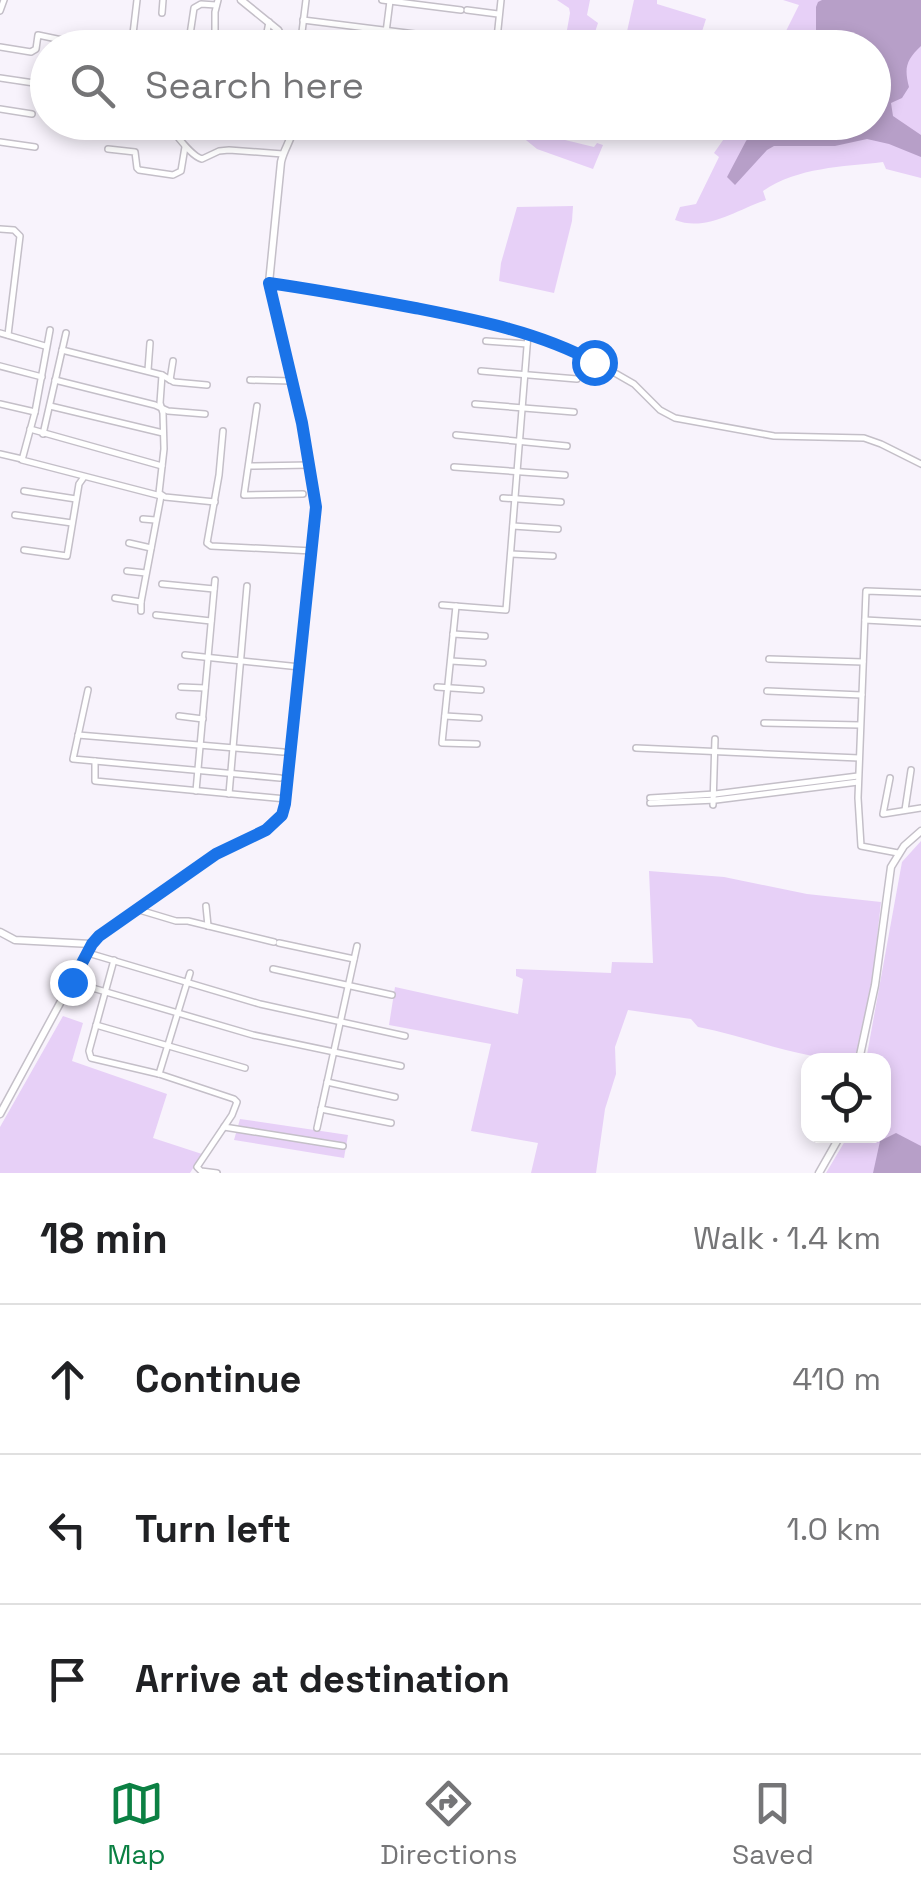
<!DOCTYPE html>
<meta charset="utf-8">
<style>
:root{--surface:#fff;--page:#f2f2f2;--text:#202124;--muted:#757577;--line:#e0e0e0;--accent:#0b8043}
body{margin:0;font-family:"Space Grotesk",sans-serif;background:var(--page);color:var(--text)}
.controls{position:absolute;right:30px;bottom:30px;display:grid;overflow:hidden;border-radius:20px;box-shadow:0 5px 15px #0003}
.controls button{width:90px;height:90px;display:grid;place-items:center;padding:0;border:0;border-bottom:2px solid var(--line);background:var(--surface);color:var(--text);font:50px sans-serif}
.stop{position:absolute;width:30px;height:30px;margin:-22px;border:8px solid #1a73e8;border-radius:50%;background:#fff}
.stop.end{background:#1a73e8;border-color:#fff;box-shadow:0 2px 10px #0008}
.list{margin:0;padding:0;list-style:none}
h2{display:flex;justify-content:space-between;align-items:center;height:130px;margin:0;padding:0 40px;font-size:42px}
h2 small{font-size:32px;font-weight:400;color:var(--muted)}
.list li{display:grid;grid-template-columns:65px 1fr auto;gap:30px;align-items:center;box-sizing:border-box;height:150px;padding:0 40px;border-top:2px solid var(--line)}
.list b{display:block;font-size:38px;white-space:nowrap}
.list em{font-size:32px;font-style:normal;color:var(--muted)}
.icon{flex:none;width:55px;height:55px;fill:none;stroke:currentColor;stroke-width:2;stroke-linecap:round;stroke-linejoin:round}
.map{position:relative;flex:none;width:921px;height:1173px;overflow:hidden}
.search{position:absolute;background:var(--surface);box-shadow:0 5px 15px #0003;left:30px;right:30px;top:30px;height:110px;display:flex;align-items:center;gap:25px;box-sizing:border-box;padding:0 35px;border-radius:55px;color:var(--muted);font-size:38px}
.sheet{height:580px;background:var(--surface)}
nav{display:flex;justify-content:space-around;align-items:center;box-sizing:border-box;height:140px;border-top:2px solid var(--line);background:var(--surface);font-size:28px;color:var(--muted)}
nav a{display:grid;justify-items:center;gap:5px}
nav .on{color:var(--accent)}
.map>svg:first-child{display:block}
.green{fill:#e7d0f7}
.water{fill:#b79fc8}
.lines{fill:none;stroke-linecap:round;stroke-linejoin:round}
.minor-casing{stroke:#c4bfc8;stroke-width:8}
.tertiary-casing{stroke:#c4bfc8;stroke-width:9}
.secondary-casing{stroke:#c4bfc8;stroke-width:9}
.minor{stroke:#fff;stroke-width:5}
.tertiary{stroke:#fff;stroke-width:6}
.secondary{stroke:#fff;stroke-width:6}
.route{stroke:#1a73e8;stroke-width:12}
</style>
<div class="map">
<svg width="921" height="1173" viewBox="0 0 921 1173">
<rect width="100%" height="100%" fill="#f8f3fc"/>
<g class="green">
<polygon points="557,0 590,0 587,15 598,23 590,47 564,47 570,13 569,8"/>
<polygon points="634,0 657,0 657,4 706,19 697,47 634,48 627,43 624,44 621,40 626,36"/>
<path d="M 783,0 L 921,0 L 921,178 L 886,169 L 883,162 C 842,167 798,167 763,191 L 766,200 C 736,210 706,232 675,220 L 680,207 L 696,204 L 719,157 L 714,153 L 735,123 L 874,122 L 874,48 L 778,47 L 799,5 Z"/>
<polygon points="505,123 541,137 545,123 566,123 561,139 594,147 597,143 603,145 593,169 537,149"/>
<polygon points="573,206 572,221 554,293 499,281 501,263 517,207"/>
<polygon points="921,841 921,1173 826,1173 848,1136 884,1136 884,1060 866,1060 902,862"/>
<path d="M 649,871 L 724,877 L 807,894 L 881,902 L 873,975 L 855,1060 C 801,1060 750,1037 698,1027 L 691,1019 L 628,1010 L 615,1047 L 616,1074 L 605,1109 L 596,1173 L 531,1173 L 538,1143 L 471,1131 L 491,1044 L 389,1025 L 395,987 L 518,1014 L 523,979 L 516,976 L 516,969 L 611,973 L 612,962 L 653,963 Z"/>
<polygon points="63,1016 83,1023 72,1061 167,1094 153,1138 202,1154 190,1173 0,1173 0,1127"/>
<polygon points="240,1119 348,1135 344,1158 234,1140"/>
</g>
<g class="water">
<path d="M 822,0 L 921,0 L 921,46 C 906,60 904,68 909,87 L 902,98 L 891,103 L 893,116 L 921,135 L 921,157 L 889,144 L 867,139 L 835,146 L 774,146 L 767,150 L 735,185 L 727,177 L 746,141 L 760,123 L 874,122 L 874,48 L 816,47 L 816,7 L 818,2 Z"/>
<polygon points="896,1133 921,1146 921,1173 873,1173 880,1141"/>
</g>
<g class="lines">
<defs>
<g id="minor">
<polyline points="382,0 461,10"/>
<polyline points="467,10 498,14"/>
<polyline points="0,11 4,0"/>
<polyline points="162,13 163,0"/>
<polyline points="303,20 455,39"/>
<polyline points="462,39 497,44"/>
<polyline points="0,47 31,52 36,49 38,35 100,48"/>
<polyline points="136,48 136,39 133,34 137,0"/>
<polyline points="188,48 194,8 201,4 216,5"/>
<polyline points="215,48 215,12 218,0"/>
<polyline points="264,48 269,22"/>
<polyline points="300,48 306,0"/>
<polyline points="384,48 390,1"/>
<polyline points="496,48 501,0"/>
<polyline points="0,78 34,83"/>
<polyline points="0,109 32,114"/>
<path d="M 165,122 C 175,132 190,156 202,159 L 219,151 L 229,150 L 283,154"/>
<polyline points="0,142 35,147"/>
<polyline points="108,149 135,152 137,168 139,170 173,175 181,171 185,147"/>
<polyline points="0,229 14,230 20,236 8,335"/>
<polyline points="269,283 334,293 484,321 528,334 594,361 634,384 660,410 675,418 774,436 864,438 881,444 921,464"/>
<polyline points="50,330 35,412 22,460 161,496 141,602 141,611"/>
<polyline points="0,333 45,346"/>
<polyline points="486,341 527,344"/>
<polyline points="62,350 162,375 174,382 207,385"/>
<polyline points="0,366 42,377"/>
<polyline points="148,370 150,343"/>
<polyline points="481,371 577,379"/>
<polyline points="162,375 160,403 163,413 164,449 159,493 165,497 215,502"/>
<polyline points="55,380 155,405 168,411 205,414"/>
<polyline points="170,380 173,361"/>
<polyline points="250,380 292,381"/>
<polyline points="0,404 35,412"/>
<polyline points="475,404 574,412"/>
<polyline points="50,406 163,433"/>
<polyline points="257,406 244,495 303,494"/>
<polyline points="30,429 162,466"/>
<polyline points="223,431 219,475 207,543 211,546 313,551"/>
<polyline points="43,434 66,333"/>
<polyline points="456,435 567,446"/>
<polyline points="0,454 22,459"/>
<polyline points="249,466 310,465"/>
<polyline points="454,467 565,475"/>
<polyline points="24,491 76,499"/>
<polyline points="503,498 561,502"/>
<polyline points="15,515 72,523"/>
<polyline points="143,519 155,520"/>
<polyline points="513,526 558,529"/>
<polyline points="129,543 151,548"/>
<polyline points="24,550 67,556 79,484 84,477"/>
<polyline points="511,554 553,556"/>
<polyline points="127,571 146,573"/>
<polyline points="162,584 214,589"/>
<polyline points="115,598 141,602"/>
<polyline points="442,605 506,610 528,334"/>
<polyline points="456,606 442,743 477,744"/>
<polyline points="156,615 211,621"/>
<polyline points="865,620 921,623"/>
<polyline points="453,634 485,636"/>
<polyline points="185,655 300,667"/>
<polyline points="769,659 863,662"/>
<polyline points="451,661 483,663"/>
<polyline points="181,687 205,688"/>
<polyline points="437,687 481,690"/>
<polyline points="88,690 73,759 280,778"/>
<polyline points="767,691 862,695"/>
<polyline points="179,716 203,719"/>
<polyline points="445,716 479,718"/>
<polyline points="764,723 860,725"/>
<polyline points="78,735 283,752"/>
<polyline points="636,748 859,758"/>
<polyline points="95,761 95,781 286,799"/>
<polyline points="890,778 883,814 921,808"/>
<polyline points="196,791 215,580"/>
<polyline points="229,794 247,586"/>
<polyline points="650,798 715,794 858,776"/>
<polyline points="650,803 716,800 858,782"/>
<polyline points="713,805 715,739"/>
<polyline points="905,810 911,770"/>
<polyline points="898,853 861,846 858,798 866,591 921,593"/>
<polyline points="206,906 208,926"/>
<polyline points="136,909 176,921 188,921 274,942"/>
<polyline points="279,943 354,959"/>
<polyline points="88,953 260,1004 405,1036"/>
<polyline points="114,960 89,1051 91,1058 159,1074 234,1099 237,1102 232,1115 197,1167 201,1171 217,1173"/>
<polyline points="273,969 392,995"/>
<polyline points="72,982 253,1035 401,1066"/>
<polyline points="96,1025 245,1068"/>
<polyline points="159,1074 190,973"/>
<polyline points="327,1082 395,1097"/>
<polyline points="321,1109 391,1123"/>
<polyline points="224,1127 343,1146"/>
<polyline points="317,1128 357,946"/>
</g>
<g id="tertiary">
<polyline points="241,0 278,30 288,48"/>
<polyline points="0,932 15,940 91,944"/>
<path d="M 0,1114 L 92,944 L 99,936 L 216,854 L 266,830 L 281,815 L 285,804 L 316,507 L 302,423 L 269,283 L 281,162 C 284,148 293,138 295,122"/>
</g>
<g id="secondary">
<polyline points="859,1060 875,985 891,867 904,846 921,831"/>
<polyline points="819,1173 840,1136"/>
</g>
</defs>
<use href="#minor" class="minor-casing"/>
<use href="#tertiary" class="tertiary-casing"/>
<use href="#secondary" class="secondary-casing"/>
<use href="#minor" class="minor"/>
<use href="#tertiary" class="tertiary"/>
<use href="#secondary" class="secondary"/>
</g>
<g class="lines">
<path class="route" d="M 72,982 L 92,944 L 99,936 L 216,854 L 266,830 L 282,815 L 285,804 L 316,507 L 302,423 L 269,283 C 318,290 367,299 415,308 C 476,320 539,332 594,362"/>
</g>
</svg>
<div class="controls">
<button><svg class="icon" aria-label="locate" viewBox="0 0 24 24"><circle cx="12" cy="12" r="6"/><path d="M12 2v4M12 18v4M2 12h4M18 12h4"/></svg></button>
</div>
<div class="stop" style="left:594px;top:362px"></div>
<div class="stop end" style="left:72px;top:982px"></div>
<div class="search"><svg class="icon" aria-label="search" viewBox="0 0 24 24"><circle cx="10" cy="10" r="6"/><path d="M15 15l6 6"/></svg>Search here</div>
</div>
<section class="sheet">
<h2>18 min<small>Walk · 1.4 km</small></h2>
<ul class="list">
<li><svg class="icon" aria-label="ahead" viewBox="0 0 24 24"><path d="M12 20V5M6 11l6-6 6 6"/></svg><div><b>Continue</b></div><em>410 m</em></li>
<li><svg class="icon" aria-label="left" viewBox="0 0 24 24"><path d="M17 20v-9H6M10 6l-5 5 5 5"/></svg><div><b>Turn left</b></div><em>1.0 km</em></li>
<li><svg class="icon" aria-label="arrive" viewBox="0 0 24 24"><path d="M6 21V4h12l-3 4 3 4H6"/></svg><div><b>Arrive at destination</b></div></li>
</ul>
</section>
<nav>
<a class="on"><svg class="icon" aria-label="map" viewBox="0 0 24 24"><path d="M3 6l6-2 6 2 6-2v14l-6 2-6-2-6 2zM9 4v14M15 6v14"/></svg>Map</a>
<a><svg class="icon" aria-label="directions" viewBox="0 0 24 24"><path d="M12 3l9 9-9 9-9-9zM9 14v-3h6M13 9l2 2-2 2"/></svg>Directions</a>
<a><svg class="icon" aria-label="saved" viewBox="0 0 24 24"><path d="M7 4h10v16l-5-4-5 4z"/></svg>Saved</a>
</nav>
